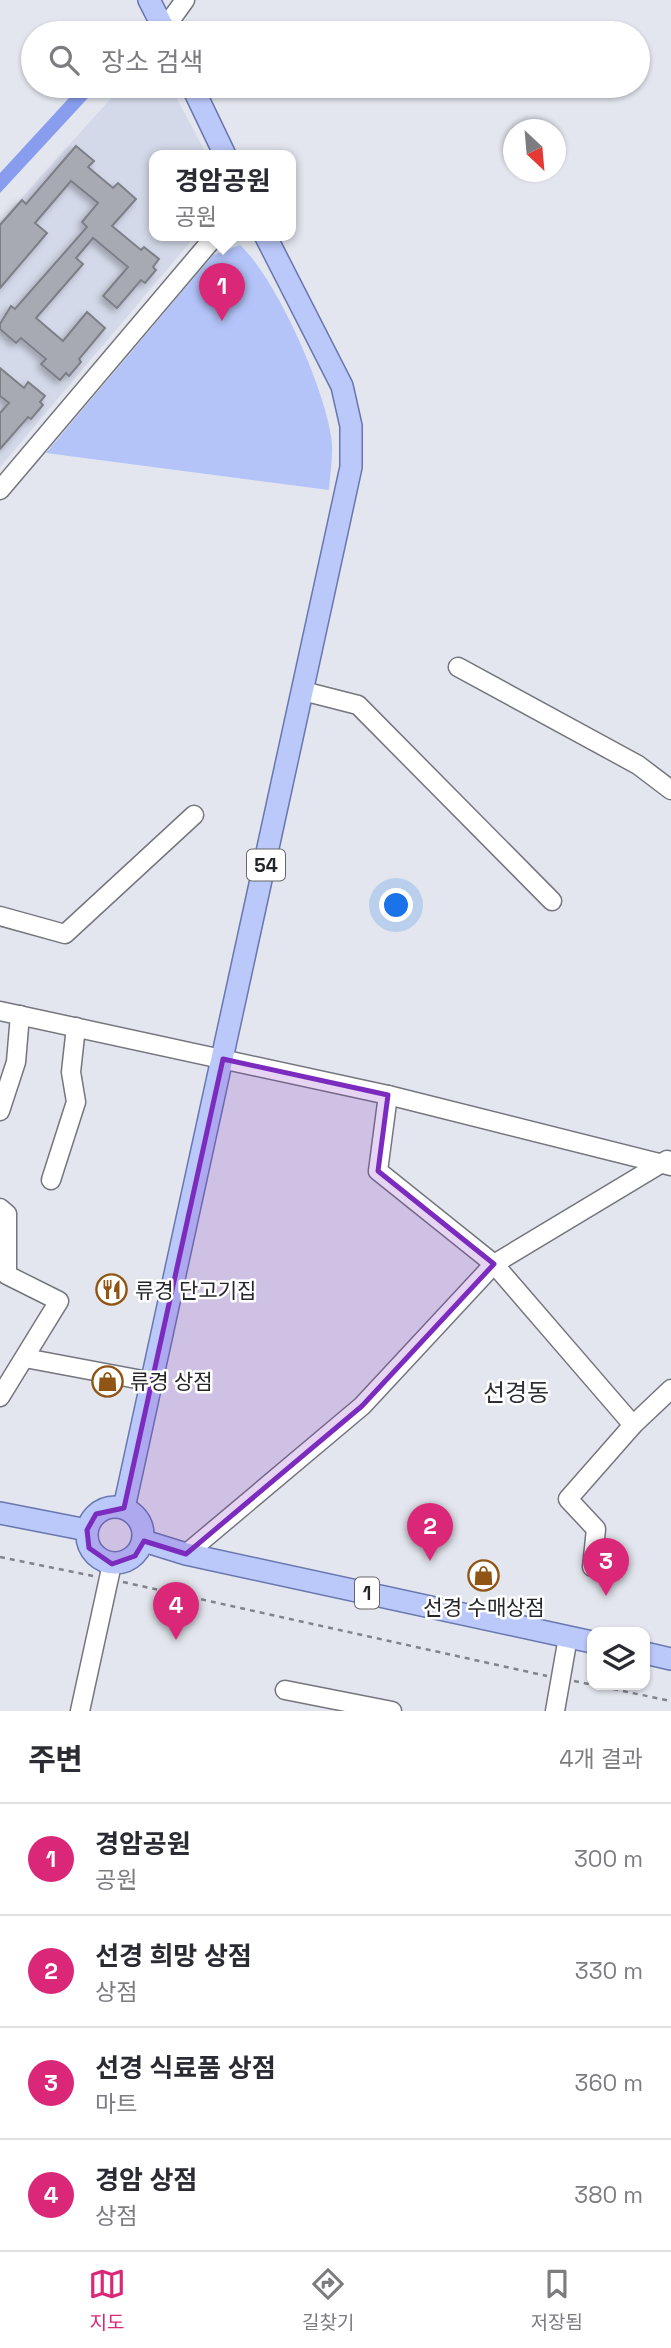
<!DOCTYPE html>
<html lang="ko">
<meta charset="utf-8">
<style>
:root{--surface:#fff;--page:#f2f2f3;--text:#2b2b33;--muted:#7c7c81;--line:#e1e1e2;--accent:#db2777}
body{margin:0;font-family:"Space Grotesk","Noto Sans KR",sans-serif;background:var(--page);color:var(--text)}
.controls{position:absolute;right:21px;bottom:21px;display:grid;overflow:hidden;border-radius:14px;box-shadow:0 2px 5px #0004}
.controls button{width:63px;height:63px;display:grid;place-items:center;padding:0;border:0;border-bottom:2px solid var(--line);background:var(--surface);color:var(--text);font:35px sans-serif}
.compass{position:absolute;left:503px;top:119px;width:63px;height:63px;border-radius:50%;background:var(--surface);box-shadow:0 2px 5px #0004;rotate:154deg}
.you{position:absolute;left:397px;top:906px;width:24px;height:24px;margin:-18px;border:5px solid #fff;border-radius:50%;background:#1a73e8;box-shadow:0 0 0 10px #1a73e833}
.badge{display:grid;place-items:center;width:46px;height:46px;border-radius:50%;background:var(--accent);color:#fff;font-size:23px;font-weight:700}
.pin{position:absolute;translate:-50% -58px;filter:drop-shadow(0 2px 4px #0008)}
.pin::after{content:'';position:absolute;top:37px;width:24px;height:21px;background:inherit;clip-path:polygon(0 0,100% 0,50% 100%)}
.popup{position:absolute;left:149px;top:150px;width:147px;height:91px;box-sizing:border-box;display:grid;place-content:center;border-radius:14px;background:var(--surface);filter:drop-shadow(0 2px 5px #0005);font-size:23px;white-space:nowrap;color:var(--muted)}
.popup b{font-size:26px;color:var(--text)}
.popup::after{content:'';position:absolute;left:50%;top:100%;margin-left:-14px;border:14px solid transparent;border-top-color:var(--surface)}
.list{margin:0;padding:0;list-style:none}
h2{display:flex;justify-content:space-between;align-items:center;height:91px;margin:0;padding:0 28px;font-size:30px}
h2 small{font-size:23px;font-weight:400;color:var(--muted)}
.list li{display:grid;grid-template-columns:46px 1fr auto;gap:21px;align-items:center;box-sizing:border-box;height:112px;padding:0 28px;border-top:2px solid var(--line)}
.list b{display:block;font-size:26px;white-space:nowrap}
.list p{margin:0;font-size:23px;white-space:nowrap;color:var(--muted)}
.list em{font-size:23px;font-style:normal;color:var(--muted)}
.icon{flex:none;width:38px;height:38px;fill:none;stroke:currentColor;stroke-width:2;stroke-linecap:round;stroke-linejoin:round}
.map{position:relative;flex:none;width:671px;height:1711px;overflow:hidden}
.search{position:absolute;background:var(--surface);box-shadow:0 2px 5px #0004;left:21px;right:21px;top:21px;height:77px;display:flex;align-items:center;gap:18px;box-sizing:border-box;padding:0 24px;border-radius:38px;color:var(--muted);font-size:26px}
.sheet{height:539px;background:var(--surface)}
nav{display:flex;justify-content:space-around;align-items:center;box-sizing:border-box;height:98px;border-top:2px solid var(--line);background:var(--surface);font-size:19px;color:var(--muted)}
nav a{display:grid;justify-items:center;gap:4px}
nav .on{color:var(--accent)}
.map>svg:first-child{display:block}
.built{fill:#d4d9e9}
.green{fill:#b4c4f9}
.water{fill:#889dee}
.building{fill:#a7aab2;stroke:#7d7f87;stroke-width:2;filter:url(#shadow)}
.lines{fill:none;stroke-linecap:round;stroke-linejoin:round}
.minor-casing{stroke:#74767e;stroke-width:21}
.major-casing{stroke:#6877ae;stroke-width:24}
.path{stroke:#82848a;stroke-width:2.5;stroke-dasharray:5 5;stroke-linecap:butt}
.minor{stroke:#fff;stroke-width:18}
.major{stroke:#bbc8fa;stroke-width:21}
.marked{fill:#7b2cbf;fill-opacity:0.2;stroke:#7b2cbf;stroke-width:5;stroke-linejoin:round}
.labels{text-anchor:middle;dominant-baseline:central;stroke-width:5;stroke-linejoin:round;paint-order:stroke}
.shield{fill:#fff;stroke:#666669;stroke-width:2}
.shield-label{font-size:19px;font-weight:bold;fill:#242529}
.poi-label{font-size:21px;fill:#242529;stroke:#fff;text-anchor:start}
.quarter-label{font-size:24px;fill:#2e3036;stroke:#fff}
</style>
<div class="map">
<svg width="671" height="1711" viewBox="0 0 671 1711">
<defs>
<filter id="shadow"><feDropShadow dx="-3.5" dy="3.5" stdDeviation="3.5" flood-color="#0004"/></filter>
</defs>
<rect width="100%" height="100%" fill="#e3e6ee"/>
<polygon class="built" points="122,86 170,86 207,155 154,155 154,235 196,235 0,467 0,222"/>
<path class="green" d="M 240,245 C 276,278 324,387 331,436 C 334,453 330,473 329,490 L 46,453 L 213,255 Z"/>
<polygon class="water" points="80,86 99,86 0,193 0,173"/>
<g class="building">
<polygon points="76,146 94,161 88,167 113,188 118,183 136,199 112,226 141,250 144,247 159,259 153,267 156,270 145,283 141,280 117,308 103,296 128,267 93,238 76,258 83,264 36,318 63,341 87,312 105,328 79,359 81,362 69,376 66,373 60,380 41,364 46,359 21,338 16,343 0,329 0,324 11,306 15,309 87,227 82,222 98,203 71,181 35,223 47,233 0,288 0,225 22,200 26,204"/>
<polygon points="0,368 24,388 28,382 45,396 40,402 43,405 31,419 28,417 0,449 0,413 9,403 0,396"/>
</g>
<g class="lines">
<defs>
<g id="minor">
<polyline points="164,29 185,0"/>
<polyline points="0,490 216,235"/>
<polyline points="458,667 638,765 671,790"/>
<polyline points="303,691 358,705 552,901"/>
<polyline points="0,916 65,934 194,815"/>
<polyline points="0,1011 388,1095 671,1166"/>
<polyline points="388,1095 378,1171 494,1264 633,1425"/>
<polyline points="0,1111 16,1062 20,1015"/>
<polyline points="51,1180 76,1102 71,1072 76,1027"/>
<polyline points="0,1208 7,1214 7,1275 59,1301 0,1397"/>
<polyline points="25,1358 153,1382"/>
<polyline points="186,1554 362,1406 494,1264 667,1160"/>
<polyline points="592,1567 596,1529 568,1499 633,1425 671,1389"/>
<polyline points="285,1690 392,1711"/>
<polyline points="80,1711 112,1564"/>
<polyline points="555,1711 568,1637"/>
</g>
<g id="major">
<polyline points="149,0 166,33"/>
<polyline points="192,86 225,155"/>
<circle cx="115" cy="1535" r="28"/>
<polyline points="124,1508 351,467 351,426 342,386 265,235"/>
<polyline points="0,1513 87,1530"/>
<polyline points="144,1541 186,1554 592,1642"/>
<polyline points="645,1653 671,1659"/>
</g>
</defs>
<use href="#minor" class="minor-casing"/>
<use href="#major" class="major-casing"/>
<g class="path">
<polyline points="0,1557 93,1576"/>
<polyline points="123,1582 547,1676"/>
<polyline points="574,1681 671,1701"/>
</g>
<use href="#minor" class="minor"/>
<use href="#major" class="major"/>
</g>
<path class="marked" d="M 223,1059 L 388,1095 L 378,1171 L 494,1264 L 362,1406 L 186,1554 L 144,1541 L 135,1556 L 112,1564 L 89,1548 L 87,1530 L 96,1514 L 124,1508 Z"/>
<defs>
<symbol id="restaurant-ring" viewBox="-11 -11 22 22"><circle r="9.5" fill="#fff" stroke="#905514" stroke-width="1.5"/><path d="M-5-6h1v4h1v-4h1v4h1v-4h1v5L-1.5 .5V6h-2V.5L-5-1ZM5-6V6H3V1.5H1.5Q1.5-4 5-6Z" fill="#905514"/></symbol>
<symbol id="shop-ring" viewBox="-11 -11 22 22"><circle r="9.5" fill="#fff" stroke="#905514" stroke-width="1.5"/><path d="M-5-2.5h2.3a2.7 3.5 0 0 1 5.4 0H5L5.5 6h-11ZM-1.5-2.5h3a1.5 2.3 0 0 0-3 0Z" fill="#905514"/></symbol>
</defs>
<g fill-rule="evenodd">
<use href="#restaurant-ring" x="94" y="1272" width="35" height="35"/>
<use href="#shop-ring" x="90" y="1364" width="35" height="35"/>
<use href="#shop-ring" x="466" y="1558" width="35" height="35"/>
</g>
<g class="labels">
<g class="shield">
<rect x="247" y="849.5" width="38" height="31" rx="5"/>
<rect x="355" y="1577.5" width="24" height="31" rx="5"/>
</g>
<g class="shield-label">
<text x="266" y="865">54</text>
<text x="367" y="1593">1</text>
</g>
<g class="poi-label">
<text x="135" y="1290">류경 단고기집</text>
<text x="130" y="1381">류경 상점</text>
<text x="484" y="1607" text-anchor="middle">선경 수매상점</text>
</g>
<g class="quarter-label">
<text x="516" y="1392">선경동</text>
</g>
</g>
</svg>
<div class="controls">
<button><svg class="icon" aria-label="layers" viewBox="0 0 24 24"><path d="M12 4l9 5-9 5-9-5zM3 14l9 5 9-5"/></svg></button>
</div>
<svg class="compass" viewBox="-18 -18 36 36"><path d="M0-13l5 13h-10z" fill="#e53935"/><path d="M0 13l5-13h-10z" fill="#7c7c81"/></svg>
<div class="you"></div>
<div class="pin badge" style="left:222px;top:321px">1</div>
<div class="popup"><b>경암공원</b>공원</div>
<div class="pin badge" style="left:430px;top:1561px">2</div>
<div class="pin badge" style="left:606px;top:1596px">3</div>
<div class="pin badge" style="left:176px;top:1640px">4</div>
<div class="search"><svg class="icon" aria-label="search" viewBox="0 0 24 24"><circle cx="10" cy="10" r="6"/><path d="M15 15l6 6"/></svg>장소 검색</div>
</div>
<section class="sheet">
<h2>주변<small>4개 결과</small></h2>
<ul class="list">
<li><span class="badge">1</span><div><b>경암공원</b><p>공원</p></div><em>300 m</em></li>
<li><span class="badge">2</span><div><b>선경 희망 상점</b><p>상점</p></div><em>330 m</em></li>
<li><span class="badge">3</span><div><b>선경 식료품 상점</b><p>마트</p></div><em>360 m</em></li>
<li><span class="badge">4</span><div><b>경암 상점</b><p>상점</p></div><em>380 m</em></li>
</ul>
</section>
<nav>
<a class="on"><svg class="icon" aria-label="map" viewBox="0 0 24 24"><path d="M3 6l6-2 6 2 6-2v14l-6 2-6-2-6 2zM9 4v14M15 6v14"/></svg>지도</a>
<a><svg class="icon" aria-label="directions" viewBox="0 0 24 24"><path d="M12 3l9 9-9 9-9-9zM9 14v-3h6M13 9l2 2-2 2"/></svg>길찾기</a>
<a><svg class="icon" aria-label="saved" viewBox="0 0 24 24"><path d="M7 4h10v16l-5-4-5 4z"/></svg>저장됨</a>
</nav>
